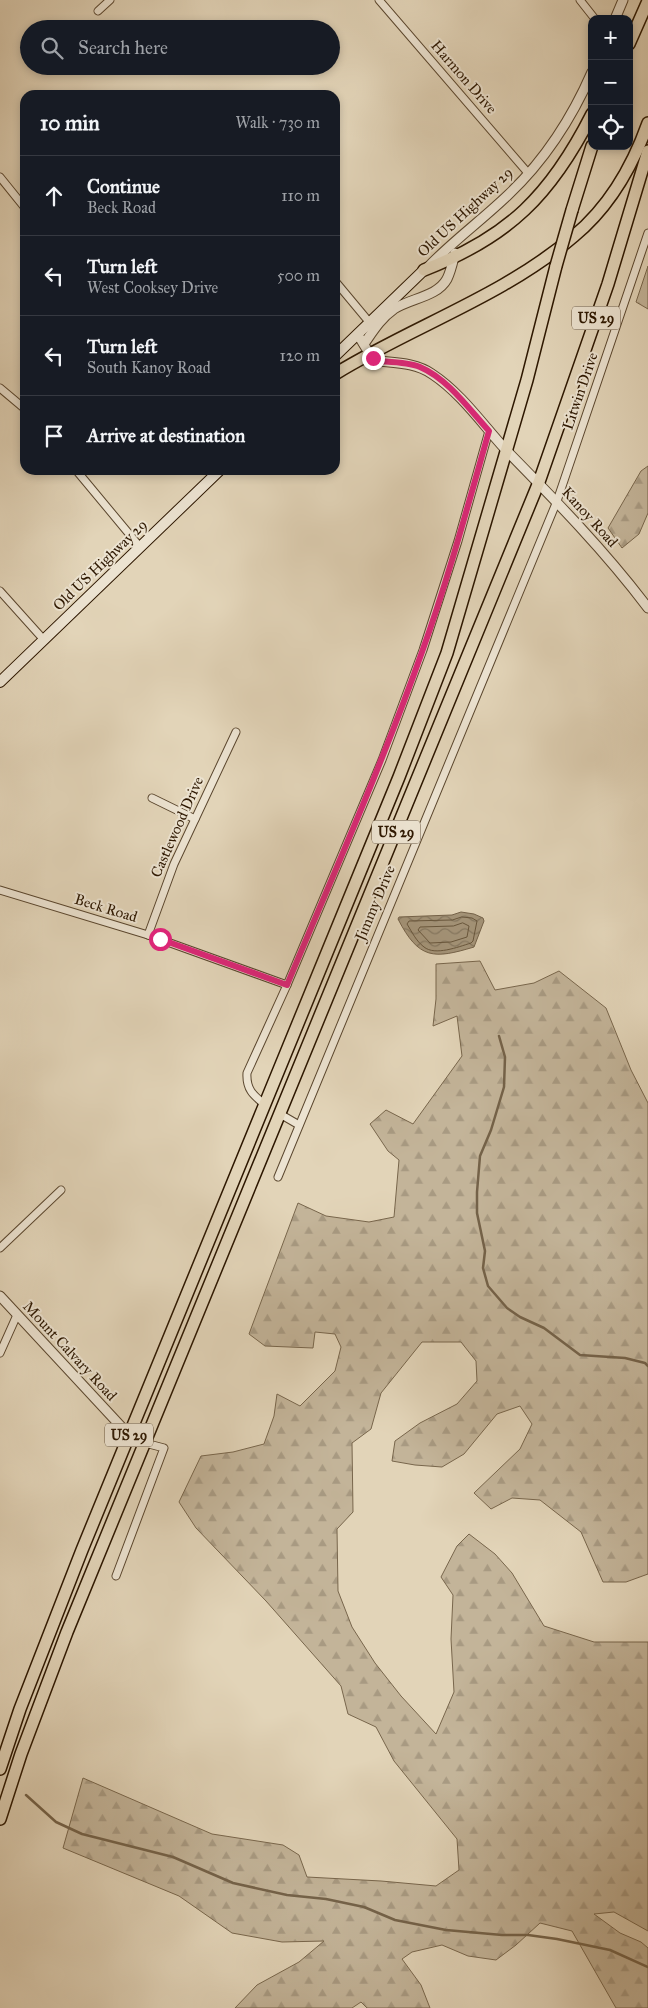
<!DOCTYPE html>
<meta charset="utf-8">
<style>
:root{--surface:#171b24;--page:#242831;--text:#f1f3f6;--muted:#9ea1a6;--line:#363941}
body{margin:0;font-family:"IM FELL Great Primer",serif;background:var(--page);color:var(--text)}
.controls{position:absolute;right:15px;top:15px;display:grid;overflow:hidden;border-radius:10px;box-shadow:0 2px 8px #0003}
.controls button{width:45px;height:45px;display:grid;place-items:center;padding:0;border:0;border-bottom:1px solid var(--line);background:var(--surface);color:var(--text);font:25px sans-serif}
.stop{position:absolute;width:15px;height:15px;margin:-11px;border:4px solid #db2777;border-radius:50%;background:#fff}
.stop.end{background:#db2777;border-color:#fff;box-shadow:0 1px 5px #0008}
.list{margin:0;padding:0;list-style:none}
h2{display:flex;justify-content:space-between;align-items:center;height:65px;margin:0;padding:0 20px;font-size:21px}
h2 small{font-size:16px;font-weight:400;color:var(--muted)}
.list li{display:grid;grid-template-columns:32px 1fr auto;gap:15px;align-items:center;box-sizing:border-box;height:80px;padding:0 20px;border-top:1px solid var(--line)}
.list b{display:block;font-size:19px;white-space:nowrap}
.list p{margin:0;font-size:16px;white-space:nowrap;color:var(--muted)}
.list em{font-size:16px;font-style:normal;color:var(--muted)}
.icon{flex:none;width:28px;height:28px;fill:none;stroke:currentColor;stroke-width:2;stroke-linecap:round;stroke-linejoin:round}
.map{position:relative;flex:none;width:648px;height:2008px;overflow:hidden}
.search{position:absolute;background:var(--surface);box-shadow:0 2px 8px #0003;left:20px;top:20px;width:320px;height:55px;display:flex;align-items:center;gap:12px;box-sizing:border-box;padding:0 18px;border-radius:28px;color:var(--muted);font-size:19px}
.panel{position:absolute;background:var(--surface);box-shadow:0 2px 8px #0003;left:20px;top:90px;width:320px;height:385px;border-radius:15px}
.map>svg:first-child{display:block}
.forest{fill:url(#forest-firs);stroke:#78664c}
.water{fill:url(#water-waves);stroke:#746249}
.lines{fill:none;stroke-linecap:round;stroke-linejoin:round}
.shore{stroke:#68563c;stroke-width:1}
.stream{stroke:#746249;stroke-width:2.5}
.minor-casing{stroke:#5a462e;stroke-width:9}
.tertiary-casing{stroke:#5a462e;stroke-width:11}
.secondary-casing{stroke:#2d1700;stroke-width:12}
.trunk-casing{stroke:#2d1700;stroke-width:14}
.minor{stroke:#ece3d1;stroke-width:7}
.tertiary{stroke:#ece3d1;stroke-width:9}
.secondary{stroke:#ece3d1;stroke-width:10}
.trunk{stroke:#e2d4b8;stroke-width:11}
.trunk-bridge-casing{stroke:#2d1700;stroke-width:14;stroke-linecap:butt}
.trunk-bridge{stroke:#e2d4b8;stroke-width:11}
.route{stroke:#db2777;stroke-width:6}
.labels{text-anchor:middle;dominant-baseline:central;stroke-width:4;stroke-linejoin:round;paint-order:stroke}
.shield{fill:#ece3d1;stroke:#66543f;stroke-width:1}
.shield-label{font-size:14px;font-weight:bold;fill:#2d1700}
.street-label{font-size:15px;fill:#2d1700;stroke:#ece3d1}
</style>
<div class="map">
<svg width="648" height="2008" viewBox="0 0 648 2008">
<defs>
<pattern id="forest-firs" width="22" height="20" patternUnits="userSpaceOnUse" patternTransform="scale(1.25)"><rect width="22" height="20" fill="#c3b499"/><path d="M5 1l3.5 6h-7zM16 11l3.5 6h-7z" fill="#a89a82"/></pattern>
<pattern id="water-waves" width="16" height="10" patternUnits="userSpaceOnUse" patternTransform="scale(1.25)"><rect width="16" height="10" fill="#a49479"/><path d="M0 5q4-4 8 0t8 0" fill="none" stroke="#867861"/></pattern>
</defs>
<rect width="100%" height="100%" fill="#e2d4b8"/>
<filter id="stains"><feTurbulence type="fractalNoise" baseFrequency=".004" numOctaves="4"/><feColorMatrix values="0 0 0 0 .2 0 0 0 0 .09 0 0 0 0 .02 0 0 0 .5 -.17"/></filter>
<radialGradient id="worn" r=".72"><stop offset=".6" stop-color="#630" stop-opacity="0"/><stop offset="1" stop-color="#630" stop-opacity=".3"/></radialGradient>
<g class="forest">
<polygon points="648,266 648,309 636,302"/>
<polygon points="648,466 648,513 639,534 622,548 608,528 641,471"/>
<polygon points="480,961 495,990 534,983 559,971 606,1008 631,1070 648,1103 648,1574 626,1582 603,1582 581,1532 540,1500 512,1498 491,1509 474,1493 520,1449 532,1424 520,1406 497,1414 464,1454 442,1467 415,1465 392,1461 395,1441 420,1423 457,1404 477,1381 476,1361 461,1342 422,1342 381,1393 371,1429 352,1443 353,1512 337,1529 338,1591 352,1627 375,1663 401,1696 436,1734 454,1692 451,1639 453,1595 441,1577 457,1546 469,1534 495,1554 512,1573 544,1626 594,1642 648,1642 648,1931 614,1912 594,1914 620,1933 641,1942 648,1948 648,2008 616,2008 572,1931 540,1923 516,1945 496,1960 468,1956 442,1945 412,1952 402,1959 421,1985 430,2008 367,2008 361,2002 352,2008 235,2008 257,1985 299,1962 324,1941 282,1942 232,1933 179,1896 63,1848 83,1778 212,1834 283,1845 299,1855 307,1877 381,1881 436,1886 459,1870 457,1839 394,1761 376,1727 348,1714 341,1686 266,1601 196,1528 179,1502 201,1456 233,1452 264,1444 274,1416 277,1394 300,1406 335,1371 341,1347 335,1334 315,1332 313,1348 265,1346 249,1334 298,1203 326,1216 369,1222 394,1217 399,1160 388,1151 370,1124 386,1110 413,1124 462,1056 457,1016 433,1026 436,999 436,964"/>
</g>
<path class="water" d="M 461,912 L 474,914 L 483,918 L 484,921 L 474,947 C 434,959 419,960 398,919 L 399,917 L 452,915 Z"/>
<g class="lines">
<g class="shore">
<path d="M 462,917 L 472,918 L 477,921 L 473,941 L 471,943 C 458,947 435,956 424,947 C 416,941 412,932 407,924 L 409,921 L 452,920 Z"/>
<polygon points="463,923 469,926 467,937 451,942 430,943 418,930 420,927 453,926"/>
</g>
<g class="stream">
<polyline points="499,1036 505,1057 504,1087 491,1130 480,1156 477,1192 477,1213 485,1251 483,1268 488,1286 507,1308 520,1317 544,1328 580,1355 625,1358 645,1363 648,1366"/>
<polyline points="26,1795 56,1822 82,1834 173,1857 233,1883 287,1895 326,1899 364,1907 395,1920 446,1930 502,1935 528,1935 557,1939 610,1950 648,1967"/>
</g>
<defs>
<g id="minor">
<polyline points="379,0 528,173"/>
<polyline points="580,0 595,19"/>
<polyline points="98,11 110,0"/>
<polyline points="0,177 25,208"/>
<polyline points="335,281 370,323"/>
<polyline points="0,388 25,409"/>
<polyline points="76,470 140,547"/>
<polyline points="0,591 44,640"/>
<polyline points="152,798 195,819"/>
<polyline points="0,890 148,935 287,985"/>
<polyline points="148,935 174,864 236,732"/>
<path d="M 264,1104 C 253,1095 246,1089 247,1073 L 287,985 L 382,760 L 423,650 L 458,541 L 489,431"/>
<polyline points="280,1114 299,1125"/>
<polyline points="278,1177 557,501 648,233"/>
<polyline points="0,1248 61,1190"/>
<polyline points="0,1353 17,1315"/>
<polyline points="116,1576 164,1448 145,1443"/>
</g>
<g id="tertiary">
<polyline points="615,19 623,0"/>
<path d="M 428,267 C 453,241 482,220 508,195 C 545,160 572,118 592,72"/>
<path d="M 358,335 L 369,353 L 378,361 C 397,363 416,363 432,374 C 461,393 483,425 506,450 C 556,501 605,551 648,608"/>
<path d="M 364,344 C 373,331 381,318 394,309 C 411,298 437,297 447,279 C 451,271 453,261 455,253"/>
<polyline points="0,1296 129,1435 145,1443"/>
</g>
<g id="secondary">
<polyline points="335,356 424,270"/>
<polyline points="0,682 220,470"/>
</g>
<g id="trunk">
<polyline points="629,44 648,1"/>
<polyline points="572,210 592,146"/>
<path d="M 424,270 C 509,237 551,195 592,114"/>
<path d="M 335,374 C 413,326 504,296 574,236 C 609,207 633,165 648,123"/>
<polyline points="0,1769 20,1709 82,1550 399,777 447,653 527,380 556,266"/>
<polyline points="0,1819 21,1754 67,1632 539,482 608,284 648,151"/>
</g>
</defs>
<use href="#minor" class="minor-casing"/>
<use href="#tertiary" class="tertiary-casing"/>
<use href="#secondary" class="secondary-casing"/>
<use href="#trunk" class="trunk-casing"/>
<use href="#minor" class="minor"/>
<use href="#tertiary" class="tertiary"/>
<use href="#secondary" class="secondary"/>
<use href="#trunk" class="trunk"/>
<defs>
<polyline id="trunk-bridge" points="556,266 572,210"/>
</defs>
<use href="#trunk-bridge" class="trunk-bridge-casing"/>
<use href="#trunk-bridge" class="trunk-bridge"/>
</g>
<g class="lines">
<path class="route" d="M 160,939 L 287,985 C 333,875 382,765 422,652 C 448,580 468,505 489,431 C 469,409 448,379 420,367 C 408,362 391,362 378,361 L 373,358"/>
</g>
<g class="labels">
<g class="shield">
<rect x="572" y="306.5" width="48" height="23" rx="4"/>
<rect x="372" y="820.5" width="48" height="23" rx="4"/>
<rect x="105" y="1423.5" width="48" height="23" rx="4"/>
</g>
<g class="shield-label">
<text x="596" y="318">US 29</text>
<text x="396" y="832">US 29</text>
<text x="129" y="1435">US 29</text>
</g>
<g class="street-label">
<text transform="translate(464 77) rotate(49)">Harmon Drive</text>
<text transform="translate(465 212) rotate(-43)">Old US Highway 29</text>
<text transform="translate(580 391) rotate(-71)">Litwin Drive</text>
<text transform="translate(590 517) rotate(48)">Kanoy Road</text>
<text transform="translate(100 565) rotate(-44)">Old US Highway 29</text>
<text transform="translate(177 827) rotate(-66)">Castlewood Drive</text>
<text transform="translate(375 903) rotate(-67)">Jimmy Drive</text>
<text transform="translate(106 908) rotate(17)">Beck Road</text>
<text transform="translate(70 1351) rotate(47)">Mount Calvary Road</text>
</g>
</g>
<rect width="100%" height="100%" filter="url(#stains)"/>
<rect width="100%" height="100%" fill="url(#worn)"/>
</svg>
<div class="controls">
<button>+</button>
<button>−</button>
<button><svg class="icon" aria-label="locate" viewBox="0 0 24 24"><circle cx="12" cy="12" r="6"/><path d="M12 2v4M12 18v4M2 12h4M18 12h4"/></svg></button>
</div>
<div class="stop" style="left:160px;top:939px"></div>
<div class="stop end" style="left:373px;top:358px"></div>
<div class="search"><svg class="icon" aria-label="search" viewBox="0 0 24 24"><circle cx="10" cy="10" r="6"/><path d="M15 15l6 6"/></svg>Search here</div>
<section class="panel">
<h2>10 min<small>Walk · 730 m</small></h2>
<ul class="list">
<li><svg class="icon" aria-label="ahead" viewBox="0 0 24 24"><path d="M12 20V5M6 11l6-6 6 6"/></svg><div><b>Continue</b><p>Beck Road</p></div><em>110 m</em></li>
<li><svg class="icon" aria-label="left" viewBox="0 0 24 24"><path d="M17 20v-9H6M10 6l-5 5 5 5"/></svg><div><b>Turn left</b><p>West Cooksey Drive</p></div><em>500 m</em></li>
<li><svg class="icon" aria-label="left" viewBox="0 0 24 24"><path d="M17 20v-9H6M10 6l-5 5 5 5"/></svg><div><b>Turn left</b><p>South Kanoy Road</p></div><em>120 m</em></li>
<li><svg class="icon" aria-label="arrive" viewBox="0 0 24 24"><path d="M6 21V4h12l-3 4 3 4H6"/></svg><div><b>Arrive at destination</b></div></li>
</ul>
</section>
</div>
